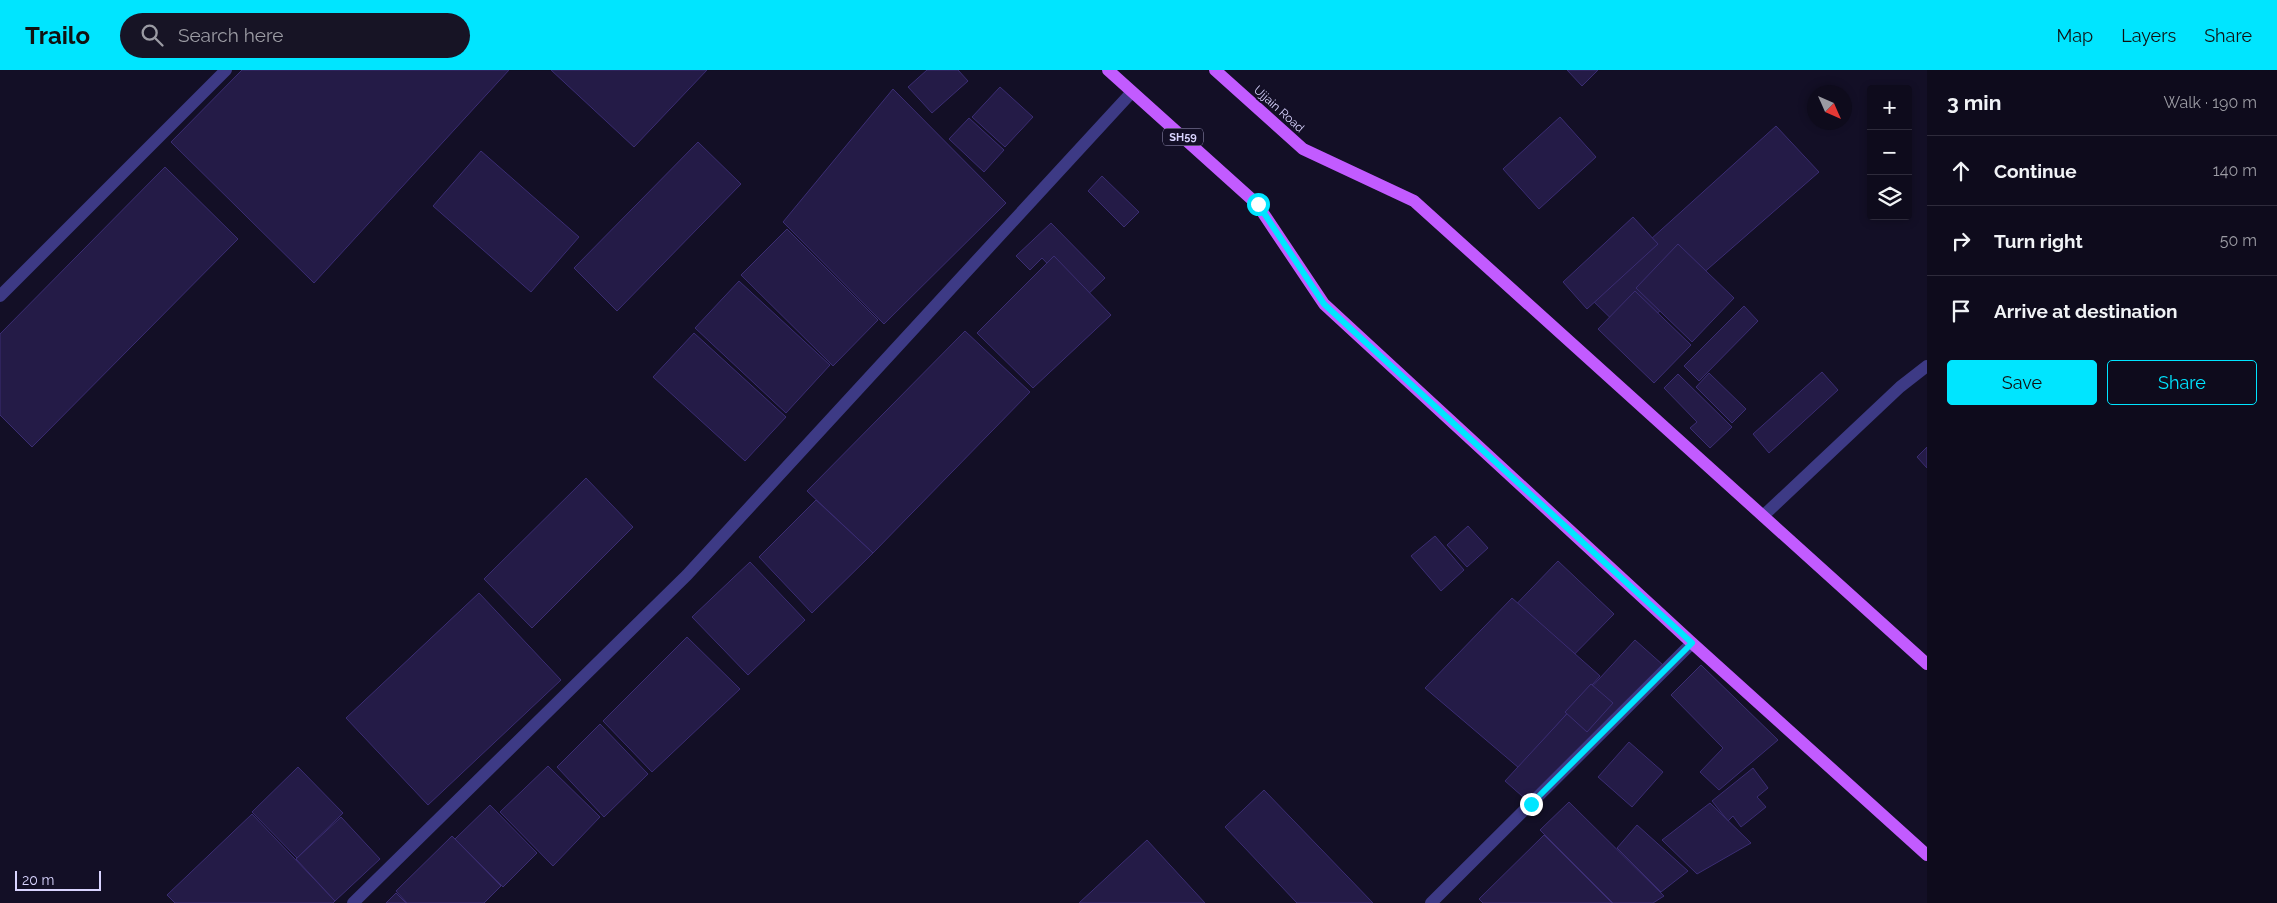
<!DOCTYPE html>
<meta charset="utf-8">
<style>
:root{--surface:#0e0b1c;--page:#171425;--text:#f1f3f6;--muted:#9b9ba3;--line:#2e2b3b;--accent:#00e5ff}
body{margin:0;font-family:Raleway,sans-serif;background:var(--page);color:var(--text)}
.controls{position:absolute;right:15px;top:15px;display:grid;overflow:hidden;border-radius:5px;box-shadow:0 2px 8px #0003}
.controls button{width:45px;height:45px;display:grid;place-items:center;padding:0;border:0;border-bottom:1px solid var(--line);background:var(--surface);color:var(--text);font:25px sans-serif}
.compass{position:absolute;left:1807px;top:15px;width:45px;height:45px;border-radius:50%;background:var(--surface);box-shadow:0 2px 8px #0003;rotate:135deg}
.scale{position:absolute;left:15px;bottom:12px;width:86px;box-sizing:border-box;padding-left:5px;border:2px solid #d9d4ff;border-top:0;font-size:14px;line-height:18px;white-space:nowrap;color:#d9d4ff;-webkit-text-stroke:4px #130f26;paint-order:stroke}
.stop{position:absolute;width:15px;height:15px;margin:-11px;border:4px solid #00e5ff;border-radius:50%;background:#fff}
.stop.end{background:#00e5ff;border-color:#fff;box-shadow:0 1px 5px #0008}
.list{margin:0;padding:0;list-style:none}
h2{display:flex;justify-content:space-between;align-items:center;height:65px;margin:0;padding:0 20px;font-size:21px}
h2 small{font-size:16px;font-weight:400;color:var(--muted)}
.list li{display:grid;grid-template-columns:32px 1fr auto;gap:15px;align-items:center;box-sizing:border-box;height:70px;padding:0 20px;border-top:1px solid var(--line)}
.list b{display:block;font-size:19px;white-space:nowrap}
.list em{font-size:16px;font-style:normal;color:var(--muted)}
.actions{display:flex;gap:10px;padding:15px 20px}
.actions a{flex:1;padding:11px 0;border:1px solid var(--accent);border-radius:5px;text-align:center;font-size:18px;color:var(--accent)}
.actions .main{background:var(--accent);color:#111}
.icon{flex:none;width:28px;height:28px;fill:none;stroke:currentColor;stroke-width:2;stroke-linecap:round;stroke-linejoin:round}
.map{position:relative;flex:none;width:1927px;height:833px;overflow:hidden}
header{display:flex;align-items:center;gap:30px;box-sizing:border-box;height:70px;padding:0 25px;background:var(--accent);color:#111}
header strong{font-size:24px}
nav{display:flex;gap:28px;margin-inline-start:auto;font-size:18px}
.search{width:350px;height:45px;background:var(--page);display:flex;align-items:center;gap:12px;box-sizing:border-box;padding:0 18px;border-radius:28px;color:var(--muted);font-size:19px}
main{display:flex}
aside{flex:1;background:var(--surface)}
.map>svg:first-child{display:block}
.building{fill:#241b47;stroke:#3b2d73}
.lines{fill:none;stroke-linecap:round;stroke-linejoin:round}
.lane{stroke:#3d3a85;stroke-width:12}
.primary{stroke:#c25bff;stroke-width:12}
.route{stroke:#00e5ff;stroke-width:6}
.labels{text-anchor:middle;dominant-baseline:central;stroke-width:4;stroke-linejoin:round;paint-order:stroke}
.shield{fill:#130f26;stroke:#9e99be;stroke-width:1}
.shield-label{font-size:11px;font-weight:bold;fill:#d9d4ff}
.street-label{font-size:12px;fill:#d9d4ff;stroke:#130f26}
</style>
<header>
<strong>Trailo</strong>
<div class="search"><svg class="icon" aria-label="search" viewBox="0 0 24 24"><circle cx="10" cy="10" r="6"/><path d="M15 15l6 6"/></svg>Search here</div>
<nav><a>Map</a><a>Layers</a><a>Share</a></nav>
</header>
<main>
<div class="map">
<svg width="1927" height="833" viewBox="0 0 1927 833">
<rect width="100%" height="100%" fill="#130f26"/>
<g class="building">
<polygon points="242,0 509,0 314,213 171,72"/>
<polygon points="551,0 707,0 634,77"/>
<polygon points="927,0 958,0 968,11 932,43 908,17"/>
<polygon points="1567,0 1598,0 1582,16"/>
<polygon points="1000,17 1033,47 1005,77 972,47"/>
<polygon points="893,19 1006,133 884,254 783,152"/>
<polygon points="1560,47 1596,87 1539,139 1503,99"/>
<polygon points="969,48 1004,80 984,102 949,69"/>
<polygon points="1776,56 1819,102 1630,267 1588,226"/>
<polygon points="698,72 741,114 617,241 574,198"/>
<polygon points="481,81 579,167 531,222 433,136"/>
<polygon points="165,97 238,169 32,377 0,345 0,264"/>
<polygon points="1102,106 1139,142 1124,157 1088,121"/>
<polygon points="1633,147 1658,174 1587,239 1563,212"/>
<polygon points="1051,153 1105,208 1082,230 1042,188 1030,200 1016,186"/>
<polygon points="787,159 878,250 833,296 741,205"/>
<polygon points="1678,174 1734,228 1692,272 1636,218"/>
<polygon points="1054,186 1111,245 1033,318 977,263"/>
<polygon points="739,211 830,295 786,343 695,258"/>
<polygon points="1635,221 1691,275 1654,313 1598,259"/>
<polygon points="1744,236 1758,251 1699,311 1684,296"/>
<polygon points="965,261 1030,322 873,483 807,421"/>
<polygon points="694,263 786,347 745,391 653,307"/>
<polygon points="1822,302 1838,320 1769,383 1753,364"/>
<polygon points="1709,303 1746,339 1732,353 1696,317"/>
<polygon points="1678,304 1732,357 1710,378 1690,358 1697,352 1664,318"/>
<polygon points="1927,377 1927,398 1917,387"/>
<polygon points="586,408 633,457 532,558 484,509"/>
<polygon points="816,430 873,483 812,543 759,487"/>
<polygon points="1468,456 1488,478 1467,497 1447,475"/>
<polygon points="1435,466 1464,500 1441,521 1411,486"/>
<polygon points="1558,491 1614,544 1558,601 1502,549"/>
<polygon points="750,492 805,550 748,605 692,547"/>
<polygon points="479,523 561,610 428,735 346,648"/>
<polygon points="1512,528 1600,606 1519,698 1425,618"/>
<polygon points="687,567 740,619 652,702 603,651"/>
<polygon points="1635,570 1663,595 1531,734 1505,711"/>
<polygon points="1701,595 1778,670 1719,720 1700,702 1723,678 1671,625"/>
<polygon points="1591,614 1613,633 1587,662 1565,642"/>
<polygon points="600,654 648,704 604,747 557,697"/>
<polygon points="1629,672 1663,702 1632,737 1598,707"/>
<polygon points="548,696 600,747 553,796 500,742"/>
<polygon points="298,697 343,743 297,788 252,742"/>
<polygon points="1753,698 1768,718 1757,727 1766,737 1741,757 1733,746 1728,751 1712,731"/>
<polygon points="1264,720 1373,833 1297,833 1225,757"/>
<polygon points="1569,732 1664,826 1653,833 1613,833 1540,760"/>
<polygon points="1710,733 1751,773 1697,804 1662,770"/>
<polygon points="490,735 537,783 503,817 455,769"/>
<polygon points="252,744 335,831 333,833 175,833 167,825"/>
<polygon points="341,747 380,789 335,831 296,789"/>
<polygon points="1637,755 1688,801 1661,822 1617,778"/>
<polygon points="1544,765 1612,833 1483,833 1479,829"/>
<polygon points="452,766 501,816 484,833 407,833 396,821"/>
<polygon points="1147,770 1205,833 1079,833"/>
<polygon points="396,823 406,833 386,833"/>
</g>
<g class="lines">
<g class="lane">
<polyline points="0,226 226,0"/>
<polyline points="1763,446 1900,317 1927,296"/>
<polyline points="353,833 687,505 1132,22"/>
<polyline points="1431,833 1692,573"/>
</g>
<g class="primary">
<polyline points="1108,0 1257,134 1324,234 1692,573 1927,785"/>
<polyline points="1215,0 1303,79 1414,131 1927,594"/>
</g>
</g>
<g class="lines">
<polyline class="route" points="1258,134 1324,234 1692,573 1531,734"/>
</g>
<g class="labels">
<rect class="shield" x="1163" y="58.5" width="40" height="17" rx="4"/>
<g class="shield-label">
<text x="1183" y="67">SH59</text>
</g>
<g class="street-label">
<text transform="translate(1279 39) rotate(42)">Ujjain Road</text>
</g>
</g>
</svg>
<div class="controls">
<button>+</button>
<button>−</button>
<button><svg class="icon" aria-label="layers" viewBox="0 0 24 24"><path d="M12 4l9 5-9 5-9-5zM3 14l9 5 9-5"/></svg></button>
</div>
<svg class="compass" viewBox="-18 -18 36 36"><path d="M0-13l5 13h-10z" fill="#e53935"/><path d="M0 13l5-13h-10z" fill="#9b9ba3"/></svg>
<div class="scale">20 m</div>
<div class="stop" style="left:1258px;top:134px"></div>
<div class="stop end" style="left:1531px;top:734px"></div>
</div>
<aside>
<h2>3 min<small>Walk · 190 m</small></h2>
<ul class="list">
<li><svg class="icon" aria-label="ahead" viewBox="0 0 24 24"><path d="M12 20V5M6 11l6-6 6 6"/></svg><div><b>Continue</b></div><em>140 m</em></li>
<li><svg class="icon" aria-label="right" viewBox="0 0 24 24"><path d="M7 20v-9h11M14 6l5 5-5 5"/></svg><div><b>Turn right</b></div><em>50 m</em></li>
<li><svg class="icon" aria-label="arrive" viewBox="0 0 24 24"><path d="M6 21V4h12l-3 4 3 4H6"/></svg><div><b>Arrive at destination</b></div></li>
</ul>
<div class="actions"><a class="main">Save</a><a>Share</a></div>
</aside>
</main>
